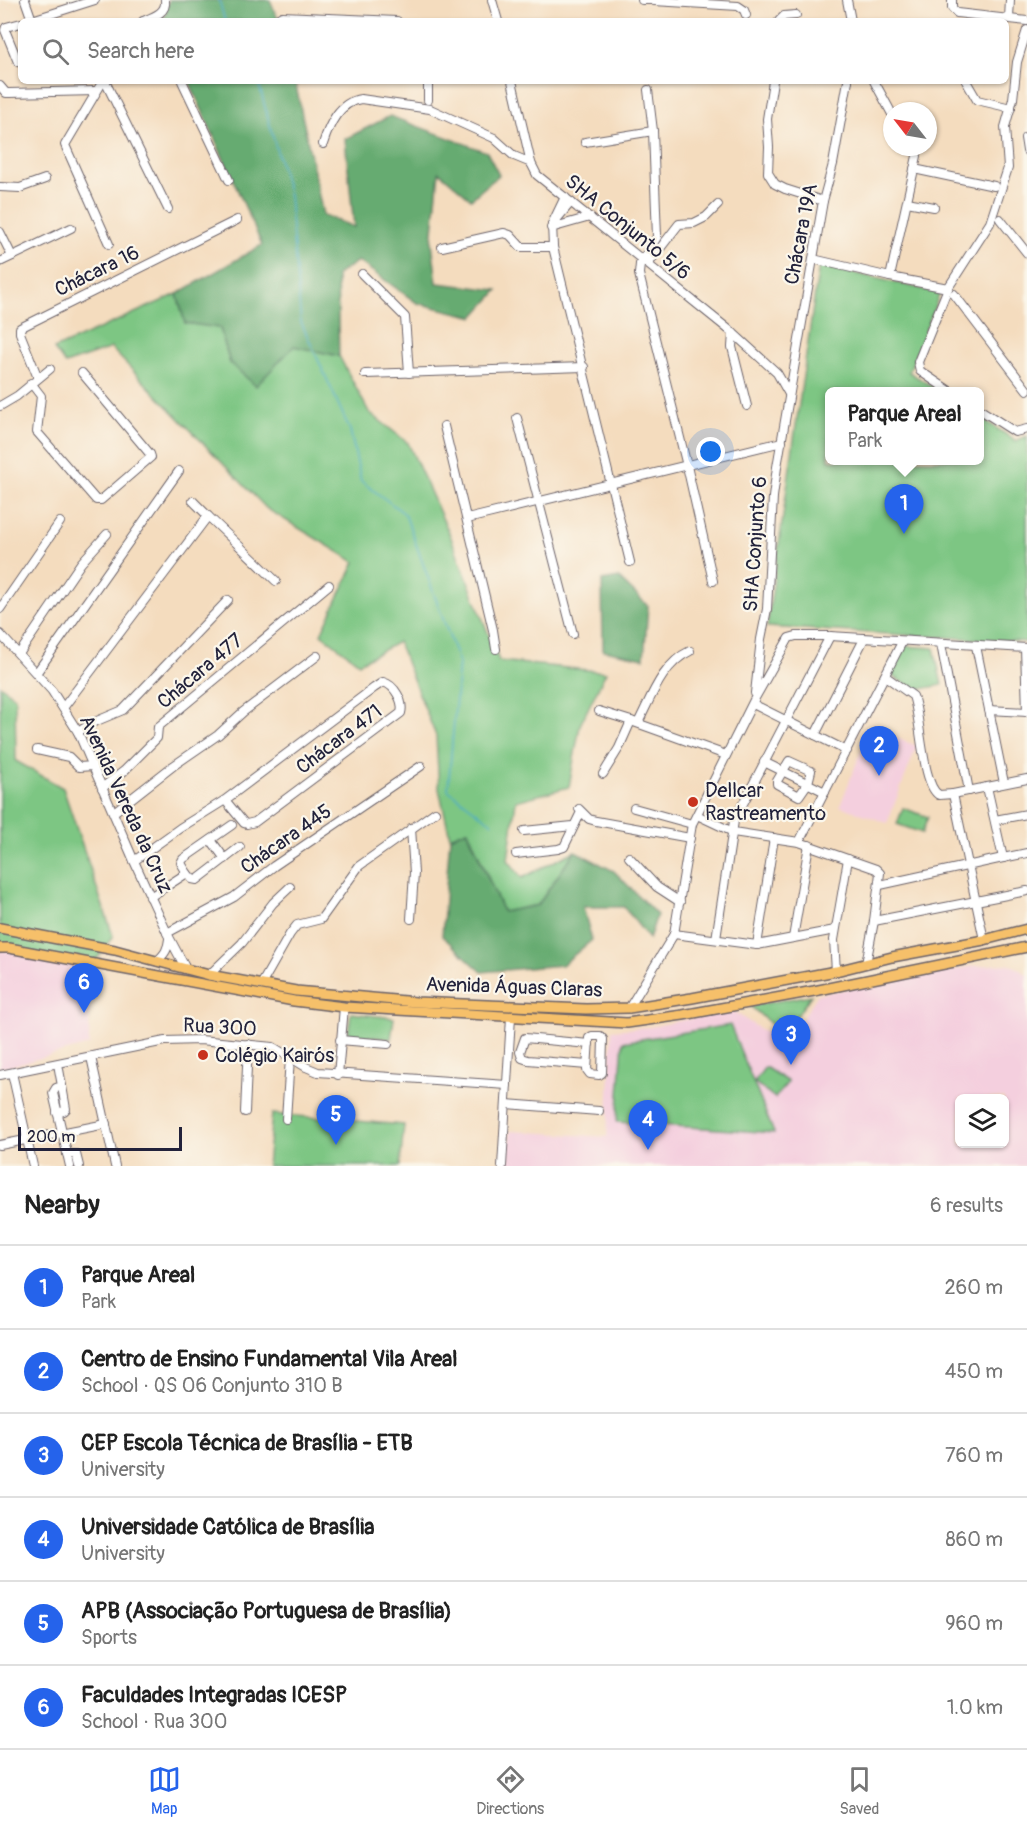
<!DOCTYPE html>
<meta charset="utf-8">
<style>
:root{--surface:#fff;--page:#f6f6f6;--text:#222;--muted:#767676;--line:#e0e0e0;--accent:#2563eb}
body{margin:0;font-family:Pangolin,sans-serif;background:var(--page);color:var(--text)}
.controls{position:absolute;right:18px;bottom:18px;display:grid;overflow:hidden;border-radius:9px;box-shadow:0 2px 4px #0004}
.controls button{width:54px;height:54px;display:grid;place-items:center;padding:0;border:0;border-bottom:2px solid var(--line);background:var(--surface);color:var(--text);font:30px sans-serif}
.compass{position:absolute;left:883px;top:102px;width:54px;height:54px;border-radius:50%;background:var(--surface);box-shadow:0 2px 4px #0004;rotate:301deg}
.scale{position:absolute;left:18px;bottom:15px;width:164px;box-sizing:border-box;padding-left:6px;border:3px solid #22223b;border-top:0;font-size:16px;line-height:21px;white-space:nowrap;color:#22223b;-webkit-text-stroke:4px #fbf7ec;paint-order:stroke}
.you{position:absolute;left:711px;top:452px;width:21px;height:21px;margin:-15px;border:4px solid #fff;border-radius:50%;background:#1a73e8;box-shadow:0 0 0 9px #1a73e833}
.badge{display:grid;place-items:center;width:39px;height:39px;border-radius:50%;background:var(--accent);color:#fff;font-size:20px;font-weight:700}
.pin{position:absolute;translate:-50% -50px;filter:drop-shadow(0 2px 3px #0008)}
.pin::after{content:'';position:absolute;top:32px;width:21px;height:18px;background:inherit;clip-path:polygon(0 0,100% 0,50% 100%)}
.popup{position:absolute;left:825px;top:387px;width:159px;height:78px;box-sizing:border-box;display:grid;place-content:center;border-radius:9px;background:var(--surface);filter:drop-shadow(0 2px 4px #0005);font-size:20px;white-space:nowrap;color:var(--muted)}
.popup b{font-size:22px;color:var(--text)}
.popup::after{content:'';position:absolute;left:50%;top:100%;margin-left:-12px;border:12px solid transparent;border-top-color:var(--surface)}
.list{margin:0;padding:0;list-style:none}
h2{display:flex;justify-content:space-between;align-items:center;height:78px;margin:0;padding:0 24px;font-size:26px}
h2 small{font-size:20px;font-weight:400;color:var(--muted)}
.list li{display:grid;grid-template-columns:39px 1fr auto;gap:18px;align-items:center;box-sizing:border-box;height:84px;padding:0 24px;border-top:2px solid var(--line)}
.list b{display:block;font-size:22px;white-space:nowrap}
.list p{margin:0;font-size:20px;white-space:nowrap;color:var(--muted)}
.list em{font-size:20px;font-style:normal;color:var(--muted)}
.icon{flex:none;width:33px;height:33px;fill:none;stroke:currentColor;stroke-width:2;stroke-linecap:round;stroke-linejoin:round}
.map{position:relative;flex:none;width:1027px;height:1166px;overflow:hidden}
.search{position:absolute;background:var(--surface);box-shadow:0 2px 4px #0004;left:18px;right:18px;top:18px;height:66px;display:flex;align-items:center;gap:15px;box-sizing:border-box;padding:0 21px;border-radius:9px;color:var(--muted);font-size:22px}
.sheet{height:582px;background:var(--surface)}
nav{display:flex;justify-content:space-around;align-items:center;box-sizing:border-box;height:84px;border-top:2px solid var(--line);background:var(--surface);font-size:16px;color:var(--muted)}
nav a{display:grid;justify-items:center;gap:3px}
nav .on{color:var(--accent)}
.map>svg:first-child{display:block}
.built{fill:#f4cfde;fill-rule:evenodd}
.green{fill:#7dc683;stroke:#50745f;stroke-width:1.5}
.forest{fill:#66ab71;stroke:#446656;stroke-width:1.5}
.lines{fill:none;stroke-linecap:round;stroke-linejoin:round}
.stream{stroke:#48aac8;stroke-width:1.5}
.minor-casing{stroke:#6c6369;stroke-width:10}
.major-casing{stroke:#6c6369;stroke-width:12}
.minor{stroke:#fff;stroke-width:8}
.major{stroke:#f6c06b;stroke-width:9}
.poi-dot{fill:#c8321e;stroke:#fbf7ec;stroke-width:2}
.labels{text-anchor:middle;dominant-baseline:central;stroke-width:4.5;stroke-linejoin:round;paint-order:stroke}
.street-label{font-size:20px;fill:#22223b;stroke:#fbf7ec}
.poi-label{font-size:20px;fill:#22223b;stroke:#fbf7ec;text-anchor:start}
</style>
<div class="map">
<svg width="1027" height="1166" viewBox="0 0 1027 1166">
<rect width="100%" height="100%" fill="#fbf7ec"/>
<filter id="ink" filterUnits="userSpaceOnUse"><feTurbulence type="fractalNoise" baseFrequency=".0167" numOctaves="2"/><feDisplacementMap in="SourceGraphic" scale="12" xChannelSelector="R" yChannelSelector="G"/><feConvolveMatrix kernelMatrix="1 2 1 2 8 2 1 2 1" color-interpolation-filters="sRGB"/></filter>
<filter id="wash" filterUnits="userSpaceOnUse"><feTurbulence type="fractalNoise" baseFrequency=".008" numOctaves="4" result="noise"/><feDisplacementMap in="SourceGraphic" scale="24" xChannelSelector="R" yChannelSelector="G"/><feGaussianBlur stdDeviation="1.35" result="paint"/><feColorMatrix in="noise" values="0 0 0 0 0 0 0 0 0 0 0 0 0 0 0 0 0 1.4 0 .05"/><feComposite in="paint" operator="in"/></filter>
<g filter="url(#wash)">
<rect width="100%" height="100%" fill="#f4dcbe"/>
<g class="built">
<polygon points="870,728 917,746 887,823 840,806"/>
<polygon points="5,948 90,969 89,1045 0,1069 0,951"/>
<path d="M 1008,964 L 1018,968 L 1027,975 L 1027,1166 L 508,1166 L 510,1131 L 607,1137 L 612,1030 L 651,1027 L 731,1010 L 785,1045 L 818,994 L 975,966 ZM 960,1098 L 1004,1098 L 1004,1144 L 960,1144 Z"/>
</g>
<g class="green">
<polygon points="819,265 940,293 909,372 939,391 829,392 829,460 979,460 979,417 1016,441 1027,436 1027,642 767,627"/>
<polygon points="177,294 185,323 220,328 230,363 294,346 339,356 369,412 408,443 450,535 499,661 606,672 580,725 569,787 516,801 508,860 522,878 575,851 538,905 503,912 468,830 450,837 439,789 436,736 398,642 359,663 321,634 355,562 267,509 111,348 65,364 54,349"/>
<polygon points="906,646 934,648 942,685 916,690 892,676 890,673 903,648"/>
<polygon points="0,685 15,697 16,761 63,788 113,936 90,969 5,948 0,951"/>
<polygon points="903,808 928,817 922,833 897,824"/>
<polygon points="811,995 784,1035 750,1006"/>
<polygon points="351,1013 394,1018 391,1039 348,1034"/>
<polygon points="730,1025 774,1133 617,1122 623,1042"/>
<polygon points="765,1067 788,1082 775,1098 754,1082"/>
<polygon points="272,1114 404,1125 400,1166 267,1166"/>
</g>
<g class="forest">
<polygon points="169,0 270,0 279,21 163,21"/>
<polygon points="189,81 295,81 323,215 354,227 345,139 390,116 487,152 499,175 471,199 439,172 432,242 437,283 498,290 474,317 417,303 358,261 337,275 339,356 294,346 256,386 230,363 220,328 185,323 177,294 262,245"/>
<polygon points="619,578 648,606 644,658 603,650 602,581"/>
<polygon points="467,830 503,912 538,905 575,851 614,871 657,915 649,939 624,907 583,907 592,940 562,965 482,972 442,936 450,837"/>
</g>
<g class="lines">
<g class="stream">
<polyline points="219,0 225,21"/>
<polyline points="258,81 289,196 301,322 350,430 361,481 405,514 459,663 448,790 492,823"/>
</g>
</g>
</g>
<g filter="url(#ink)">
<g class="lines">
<defs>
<g id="minor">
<polyline points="25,0 32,20 95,0"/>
<polyline points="492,0 498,21"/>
<polyline points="642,0 654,0"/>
<polyline points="847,0 851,21"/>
<polyline points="952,0 952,8 957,13 1027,21"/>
<polyline points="654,1 738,6 744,10 746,15"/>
<polyline points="1009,18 1010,0"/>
<path d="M 143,21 C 153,17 167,13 165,0"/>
<polyline points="274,21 282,16 397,21"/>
<polyline points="779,21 784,16 796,15"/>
<polyline points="21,23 6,27 5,30 18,62 21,63"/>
<polyline points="103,81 65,145 109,244"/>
<polyline points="105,81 168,209"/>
<polyline points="182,81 229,180"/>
<polyline points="512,81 531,163 537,175 733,333 777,373 789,394"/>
<polyline points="773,81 767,119 769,147 768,173 775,184 785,189 823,201"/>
<polyline points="874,81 892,114"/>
<polyline points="966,81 977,100 1011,108"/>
<polyline points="0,86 6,93 9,93 96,91"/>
<polyline points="648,90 653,131 657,237 640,264 639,274 687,466 713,581"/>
<polyline points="428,100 428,81"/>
<polyline points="1025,138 1027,151"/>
<polyline points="585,142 653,131"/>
<path d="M 323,144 C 329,125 339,102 361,99 L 430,109 L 494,138 L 514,156 L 531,163"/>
<polyline points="914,169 994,186"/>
<polyline points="0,187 20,188 45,179"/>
<polyline points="565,197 552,224 553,247 630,562"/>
<polyline points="907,202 934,207"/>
<polyline points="557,219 571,202"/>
<polyline points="1000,219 1027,253"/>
<polyline points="551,228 590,217"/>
<polyline points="0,232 12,256"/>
<polyline points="442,247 504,233 510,235 521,247 553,247"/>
<polyline points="813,259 890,277 948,288"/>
<polyline points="0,262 71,228"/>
<polyline points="648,264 679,224 694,223 706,217 718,205"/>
<polyline points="362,274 405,317 409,373"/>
<polyline points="890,277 917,156 914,147"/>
<polyline points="954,294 1027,390"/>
<polyline points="733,333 732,347 747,406"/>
<polyline points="365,374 584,367"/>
<polyline points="38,378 20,333 20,328 237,220"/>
<polyline points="31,383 41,396 37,432 96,500 101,500 151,457 150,454 82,373"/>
<polyline points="951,392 920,371 918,362 948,288 990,223 1008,168 1005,127 1013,99 1017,62 1027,30"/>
<polyline points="0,406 17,396 50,369"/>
<polyline points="979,409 1015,432 1027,429"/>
<polyline points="517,418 573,634"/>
<polyline points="444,426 493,630 496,649"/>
<polyline points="193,501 208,516"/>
<polyline points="467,519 782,442"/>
<polyline points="0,609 60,522"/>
<polyline points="0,634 52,691 78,732 134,861 169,937 186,969"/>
<polyline points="902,642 799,842 876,869 880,873 874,921 1027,891"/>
<polyline points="941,644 969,791"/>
<polyline points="976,646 1004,783"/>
<polyline points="1025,648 1027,712"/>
<polyline points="19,654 81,563 107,534"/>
<polyline points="37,672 179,471"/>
<path d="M 885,676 L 913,696 C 921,717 922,786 939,795 L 953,794 L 984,940"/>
<polyline points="755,693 761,639 767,609 773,497 777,467 823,201 833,164 848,81"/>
<polyline points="753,704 847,751"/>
<polyline points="63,708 208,516 276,581"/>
<polyline points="989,710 1027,712"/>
<polyline points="599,711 631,721 726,755"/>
<path d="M 638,723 C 651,698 662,664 690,651"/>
<polyline points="78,732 92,723 123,710 228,600"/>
<polyline points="815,735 864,639"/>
<polyline points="37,750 69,757 79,767 93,766"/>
<polygon points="789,761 811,771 808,783 799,796 777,784 777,781"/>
<polyline points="764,762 825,792"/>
<polyline points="603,774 619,748 631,721"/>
<polyline points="987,787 1003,858 1027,853"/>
<polyline points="102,788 124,771 157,738 158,727 329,585"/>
<polyline points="953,794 1027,779"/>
<polyline points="634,808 692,824"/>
<polyline points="579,809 589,819 596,821 690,838"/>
<polyline points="114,812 173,766 218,735 243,712 317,656"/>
<polyline points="697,815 733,832 799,842"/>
<polyline points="995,820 1027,814"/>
<polyline points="524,831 573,826"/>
<polyline points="211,840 225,859"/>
<polyline points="516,854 558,849 564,847 581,812"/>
<polyline points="629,857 657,887 680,902"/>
<path d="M 134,861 L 180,828 L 225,800 L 374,688 L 383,682 C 395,685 404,702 401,713 L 255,822 L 247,824 L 244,823 L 225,800"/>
<polyline points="187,873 192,879 197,880 240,847"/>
<polyline points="880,885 1003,858"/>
<polyline points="150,897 187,873 181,863 183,859 232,825"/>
<polyline points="411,919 414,873 411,828"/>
<polyline points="167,933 234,897 274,866 421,766"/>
<polyline points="674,934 757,945 835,930"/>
<polyline points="793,938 809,845"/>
<polyline points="716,939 734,821 830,636"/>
<polyline points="757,945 774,838"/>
<path d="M 157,961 C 165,954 168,949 169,939"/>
<polyline points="866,964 874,921"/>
<polyline points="836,971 834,940 848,859"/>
<polyline points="209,975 242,943 273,903 290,887"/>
<polyline points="261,985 290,934 297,925 321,919 359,866 435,812"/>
<polyline points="629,1008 674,934 692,824 755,698 789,638 796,636 830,636 1027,648"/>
<polygon points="592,1036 600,1036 603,1039 602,1073 599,1075 590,1074 587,1070 589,1038"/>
<polyline points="340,1040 388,1044"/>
<polyline points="91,1057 115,1166"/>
<polyline points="58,1064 62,1086 56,1088 53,1093 70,1166"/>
<polyline points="587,1065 528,1060 522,1058 520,1052 525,1038 589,1044"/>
<polyline points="12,1073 33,1166"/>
<polyline points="0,1075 165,1041 200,1040 273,1047 306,1067 318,1072 507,1085"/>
<polyline points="338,1075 344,1007"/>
<polyline points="506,1104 599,1111"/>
<polyline points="245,1112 248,1044"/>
<polyline points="57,1113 64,1111 66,1109 62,1086"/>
<polyline points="286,1119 290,1058"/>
<polyline points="0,1145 106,1124"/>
<polyline points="67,1154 76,1154 79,1166"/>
<polyline points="502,1166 511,1017"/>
</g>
<g id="major">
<polyline points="0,928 115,950 209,975 296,991 416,1002 586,1009 629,1008 692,998 836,971 892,957 984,940 1027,929"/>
<polyline points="0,948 9,948 294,1001 344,1007 627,1023 683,1015 814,991 1027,947"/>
</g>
</defs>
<use href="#minor" class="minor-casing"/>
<use href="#major" class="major-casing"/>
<use href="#minor" class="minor"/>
<use href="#major" class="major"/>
</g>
</g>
<g class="poi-dot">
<circle cx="693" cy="802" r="6"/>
<circle cx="203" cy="1055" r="6"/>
</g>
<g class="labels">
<g class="street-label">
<text transform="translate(628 227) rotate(39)">SHA Conjunto 5/6</text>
<text transform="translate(801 234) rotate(-79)">Chácara 19A</text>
<text transform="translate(97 271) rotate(-26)">Chácara 16</text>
<text transform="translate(755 544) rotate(-86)">SHA Conjunto 6</text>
<text transform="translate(200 671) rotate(-40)">Chácara 477</text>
<text transform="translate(339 739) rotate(-37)">Chácara 471</text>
<text transform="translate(126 804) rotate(65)">Avenida Vereda da Cruz</text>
<text transform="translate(286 839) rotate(-35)">Chácara 445</text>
<text transform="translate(514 987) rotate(2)">Avenida Águas Claras</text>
<text transform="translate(220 1027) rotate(3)">Rua 300</text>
</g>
<g class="poi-label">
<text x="705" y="790">Dellcar<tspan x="705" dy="23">Rastreamento</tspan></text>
<text x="215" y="1055">Colégio Kairós</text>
</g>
</g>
</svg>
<div class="controls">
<button><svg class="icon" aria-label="layers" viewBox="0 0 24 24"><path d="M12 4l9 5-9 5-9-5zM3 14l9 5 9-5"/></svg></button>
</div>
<svg class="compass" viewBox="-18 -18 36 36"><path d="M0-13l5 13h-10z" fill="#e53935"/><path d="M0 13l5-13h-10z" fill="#767676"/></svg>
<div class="scale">200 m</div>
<div class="you"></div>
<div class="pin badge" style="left:904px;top:534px">1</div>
<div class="popup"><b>Parque Areal</b>Park</div>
<div class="pin badge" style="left:879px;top:776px">2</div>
<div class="pin badge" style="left:791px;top:1065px">3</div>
<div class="pin badge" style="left:648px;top:1150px">4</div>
<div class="pin badge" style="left:336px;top:1145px">5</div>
<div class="pin badge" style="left:84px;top:1013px">6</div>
<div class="search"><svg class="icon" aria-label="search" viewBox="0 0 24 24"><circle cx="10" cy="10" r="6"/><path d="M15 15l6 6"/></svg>Search here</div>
</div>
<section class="sheet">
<h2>Nearby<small>6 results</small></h2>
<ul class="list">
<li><span class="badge">1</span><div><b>Parque Areal</b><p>Park</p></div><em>260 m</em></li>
<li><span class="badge">2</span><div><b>Centro de Ensino Fundamental Vila Areal</b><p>School · QS 06 Conjunto 310 B</p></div><em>450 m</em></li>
<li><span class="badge">3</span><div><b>CEP Escola Técnica de Brasília - ETB</b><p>University</p></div><em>760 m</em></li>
<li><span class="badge">4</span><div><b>Universidade Católica de Brasília</b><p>University</p></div><em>860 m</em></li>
<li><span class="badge">5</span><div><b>APB (Associação Portuguesa de Brasília)</b><p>Sports</p></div><em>960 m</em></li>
<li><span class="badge">6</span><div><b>Faculdades Integradas ICESP</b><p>School · Rua 300</p></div><em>1.0 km</em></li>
</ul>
</section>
<nav>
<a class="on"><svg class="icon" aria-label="map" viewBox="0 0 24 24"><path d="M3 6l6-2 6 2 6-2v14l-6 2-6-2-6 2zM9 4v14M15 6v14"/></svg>Map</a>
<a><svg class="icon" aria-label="directions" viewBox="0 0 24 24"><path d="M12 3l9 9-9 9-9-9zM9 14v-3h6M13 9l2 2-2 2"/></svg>Directions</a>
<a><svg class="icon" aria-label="saved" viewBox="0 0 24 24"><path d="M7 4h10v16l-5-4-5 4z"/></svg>Saved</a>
</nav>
